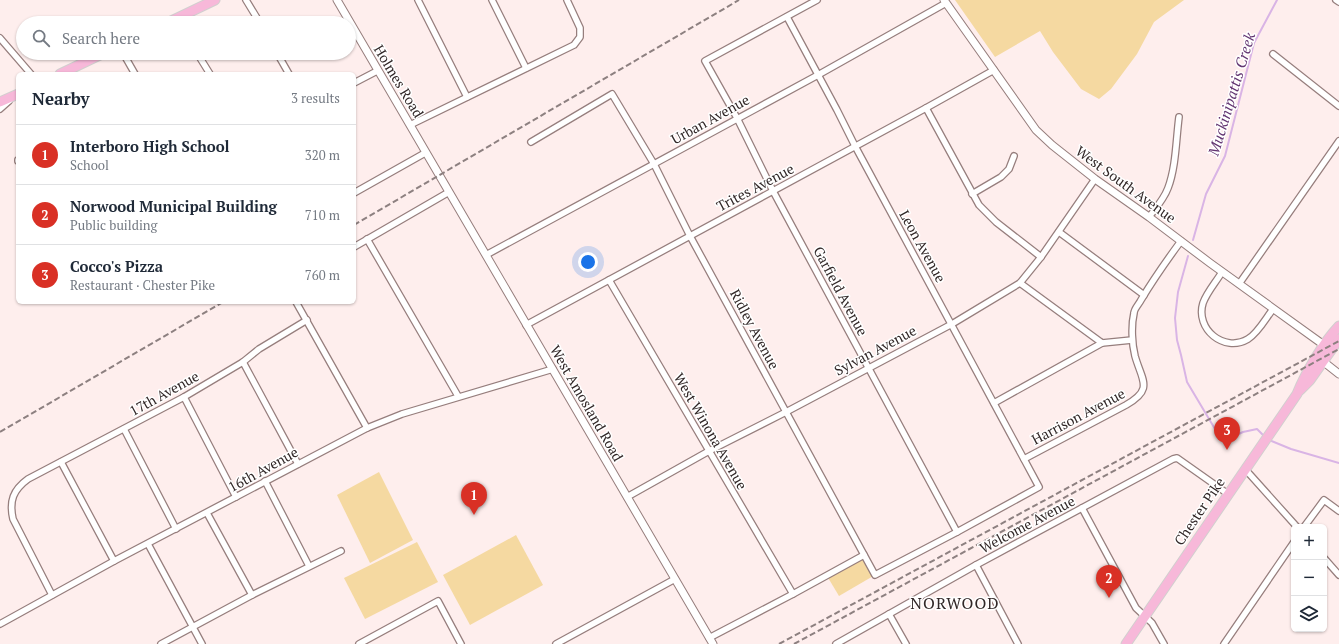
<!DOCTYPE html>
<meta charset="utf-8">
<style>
:root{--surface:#fff;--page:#f6f6f7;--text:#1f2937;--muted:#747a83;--line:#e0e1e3;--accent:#d93025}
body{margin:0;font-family:"PT Serif",serif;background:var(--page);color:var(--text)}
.controls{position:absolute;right:12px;bottom:12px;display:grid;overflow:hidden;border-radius:6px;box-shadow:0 1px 3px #0004}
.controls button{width:36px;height:36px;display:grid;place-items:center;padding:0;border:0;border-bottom:1px solid var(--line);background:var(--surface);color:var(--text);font:20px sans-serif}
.you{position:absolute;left:588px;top:262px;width:14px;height:14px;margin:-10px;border:3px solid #fff;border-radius:50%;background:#1a73e8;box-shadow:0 0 0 6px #1a73e833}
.badge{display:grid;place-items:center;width:26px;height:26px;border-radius:50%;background:var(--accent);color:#fff;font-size:13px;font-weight:700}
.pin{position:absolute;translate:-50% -33px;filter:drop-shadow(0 1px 2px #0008)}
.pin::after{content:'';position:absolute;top:21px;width:14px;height:12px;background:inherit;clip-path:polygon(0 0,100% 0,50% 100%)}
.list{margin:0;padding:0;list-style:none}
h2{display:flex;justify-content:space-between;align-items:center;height:52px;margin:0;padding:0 16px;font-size:17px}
h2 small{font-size:13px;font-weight:400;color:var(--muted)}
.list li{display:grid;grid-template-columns:26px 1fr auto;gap:12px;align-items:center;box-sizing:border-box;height:60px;padding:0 16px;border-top:1px solid var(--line)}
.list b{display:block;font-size:15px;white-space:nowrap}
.list p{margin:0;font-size:13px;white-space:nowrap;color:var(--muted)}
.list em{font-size:13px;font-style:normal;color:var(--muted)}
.icon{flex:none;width:22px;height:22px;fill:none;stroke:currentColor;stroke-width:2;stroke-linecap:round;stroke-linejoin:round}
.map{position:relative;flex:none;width:1339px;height:644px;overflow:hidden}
.search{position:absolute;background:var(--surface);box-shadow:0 1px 3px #0004;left:16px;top:16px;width:340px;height:44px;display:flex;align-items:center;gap:10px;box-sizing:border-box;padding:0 14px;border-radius:22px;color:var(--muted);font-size:15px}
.panel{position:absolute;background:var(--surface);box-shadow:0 1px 3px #0004;left:16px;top:72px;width:340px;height:232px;border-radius:6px}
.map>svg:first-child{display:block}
.green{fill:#f5d9a1}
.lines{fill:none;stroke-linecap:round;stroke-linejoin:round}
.stream{stroke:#d9b4e5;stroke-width:2}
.minor-casing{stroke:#967e7d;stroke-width:8}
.tertiary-casing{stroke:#967e7d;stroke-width:9}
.primary-casing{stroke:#d2cfcf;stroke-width:11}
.minor{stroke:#fff;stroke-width:5.5}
.tertiary{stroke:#fff;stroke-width:7}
.primary{stroke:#f7b8d9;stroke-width:9}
.rail{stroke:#8d8080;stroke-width:2;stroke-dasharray:6 3;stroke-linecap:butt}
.labels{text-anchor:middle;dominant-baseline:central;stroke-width:3;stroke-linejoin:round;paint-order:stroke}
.street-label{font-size:14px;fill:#312727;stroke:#fff}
.water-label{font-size:15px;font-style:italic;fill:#623571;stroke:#fff}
.quarter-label{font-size:16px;letter-spacing:1px;fill:#312727;stroke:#fff}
</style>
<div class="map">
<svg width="1339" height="644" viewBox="0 0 1339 644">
<rect width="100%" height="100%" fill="#feeeed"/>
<g class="green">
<polygon points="955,0 1184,0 1154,22 1137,54 1111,89 1099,99 1081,89 1053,52 1040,31 995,57"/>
<polygon points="379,472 413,540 370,563 337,495"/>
<polygon points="516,535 543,585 470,625 443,575"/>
<polygon points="417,542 438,582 365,619 344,578"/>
<polygon points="864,555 875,575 839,596 827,576"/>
</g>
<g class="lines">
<g class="stream">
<polyline points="1193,240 1206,194 1225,156 1254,43 1277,0"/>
<polyline points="1188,256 1178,292 1175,318 1177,340 1181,355 1187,382 1215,429 1223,438 1230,438 1243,432 1257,429 1264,436"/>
<polyline points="1269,440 1291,449 1339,463"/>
</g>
<defs>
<g id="minor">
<polyline points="246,0 260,23"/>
<polyline points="418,0 467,97"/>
<polyline points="492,0 526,68"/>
<polyline points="817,0 705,61 737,118 773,191 957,532"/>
<polyline points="1336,0 1339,2"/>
<polyline points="0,38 31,74"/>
<polyline points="123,53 135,74"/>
<polyline points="197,53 210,74"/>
<polyline points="277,53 289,74"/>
<polyline points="1273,54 1339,106"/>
<polyline points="354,83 377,71"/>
<polyline points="926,108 979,205 996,222 1041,257"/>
<polyline points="0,109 9,101"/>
<polyline points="410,125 574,45 580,37 580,28 567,0"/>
<polyline points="531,142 612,94 654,164 690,236 875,575 957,532 1039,487 855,146 837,110 787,17"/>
<polyline points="18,160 18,161"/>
<polyline points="354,193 425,153"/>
<polyline points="972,194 1001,177 1009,169 1014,156"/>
<path d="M 1149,217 C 1156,208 1164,199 1168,188 C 1176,167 1176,140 1179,117"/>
<polyline points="1059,232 1144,295"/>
<polyline points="367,239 458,396"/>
<polyline points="354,247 449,192"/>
<polyline points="486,255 818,75 946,3"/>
<path d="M 1222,272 C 1216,282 1207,292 1203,303 C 1195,329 1224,353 1248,339 C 1258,333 1266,318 1273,309"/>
<polyline points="609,280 793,594"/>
<polyline points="1020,283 1102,343 1132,340"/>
<polyline points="1239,284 1339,141"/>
<polyline points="296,302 367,428"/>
<polyline points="526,325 926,108 994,70"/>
<polyline points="243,362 298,464"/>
<polyline points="184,397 236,497"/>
<polyline points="994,403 1102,343"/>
<polyline points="124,429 176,529"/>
<path d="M 1024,459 L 1126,405 C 1154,389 1142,381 1135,356 C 1132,344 1131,326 1134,313 C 1134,309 1139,304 1141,300 C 1153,280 1167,260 1181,241"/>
<polyline points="61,462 114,561"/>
<polyline points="1245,469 1297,527"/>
<polyline points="265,481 309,566"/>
<polyline points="627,497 709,451 786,412 952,324 1020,283 1041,257 1095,179"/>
<polyline points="1082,508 1136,608 1152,623 1164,644"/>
<polyline points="207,513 252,595"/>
<polyline points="1304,527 1324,500 1339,511"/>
<polyline points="148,544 202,644"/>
<polyline points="1324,558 1339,575"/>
<polyline points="976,565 1018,644"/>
<path d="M 52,595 L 13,519 C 9,501 13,490 28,479 L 184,397 L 243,362 L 259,349 L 307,320"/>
<polyline points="889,614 906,644"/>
<polyline points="0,624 114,561 367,428 402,414 553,369"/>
<polyline points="709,638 793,594 864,555"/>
<polyline points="161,644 252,595 341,551"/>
<polyline points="359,644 438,601 461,644"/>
<polyline points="556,644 675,579"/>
<polyline points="836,644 976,565 1173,459 1177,458 1228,494"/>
<polyline points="1224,644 1294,542"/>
</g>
<g id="tertiary">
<polyline points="337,0 713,644"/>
<polyline points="944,0 1036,130 1052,145 1095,179 1149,217 1210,263 1328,348"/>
<polyline points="1320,359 1339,374"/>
</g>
<g id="primary">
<polyline points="167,23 215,0"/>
<polyline points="60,74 104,53"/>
<polyline points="0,102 18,94"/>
<polyline points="1300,390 1310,380 1339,339"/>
<path d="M 1126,644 L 1297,394 C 1306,372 1323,343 1339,326"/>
</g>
</defs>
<use href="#minor" class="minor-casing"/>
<use href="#tertiary" class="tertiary-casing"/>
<use href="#primary" class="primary-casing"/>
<use href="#minor" class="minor"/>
<use href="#tertiary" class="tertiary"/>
<use href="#primary" class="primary"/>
<g class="rail">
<polyline points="354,225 739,0"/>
<polyline points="0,432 223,302"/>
<polyline points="779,644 1339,341"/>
<polyline points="794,644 1339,349"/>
</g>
</g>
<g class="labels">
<g class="street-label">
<text transform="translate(399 81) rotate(59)">Holmes Road</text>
<text transform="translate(710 119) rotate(-29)">Urban Avenue</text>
<text transform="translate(1126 184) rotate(36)">West South Avenue</text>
<text transform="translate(755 187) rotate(-28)">Trites Avenue</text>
<text transform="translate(923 246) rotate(61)">Leon Avenue</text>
<text transform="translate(841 291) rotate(62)">Garfield Avenue</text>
<text transform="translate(755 329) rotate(62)">Ridley Avenue</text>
<text transform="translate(875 350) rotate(-28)">Sylvan Avenue</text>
<text transform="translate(164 393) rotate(-29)">17th Avenue</text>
<text transform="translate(587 403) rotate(60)">West Amosland Road</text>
<text transform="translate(1078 416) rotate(-28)">Harrison Avenue</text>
<text transform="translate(711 431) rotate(60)">West Winona Avenue</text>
<text transform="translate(263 469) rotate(-29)">16th Avenue</text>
<text transform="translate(1199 511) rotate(-56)">Chester Pike</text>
<text transform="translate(1027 524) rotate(-28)">Welcome Avenue</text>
</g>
<g class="water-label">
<text transform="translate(1231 94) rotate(-73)">Muckinipattis Creek</text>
</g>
<g class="quarter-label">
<text x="955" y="603">NORWOOD</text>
</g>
</g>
</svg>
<div class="controls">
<button>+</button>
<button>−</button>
<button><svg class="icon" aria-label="layers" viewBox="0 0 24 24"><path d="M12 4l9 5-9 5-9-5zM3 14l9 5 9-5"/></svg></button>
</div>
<div class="you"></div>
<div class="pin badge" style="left:474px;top:515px">1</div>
<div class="pin badge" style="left:1109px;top:598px">2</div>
<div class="pin badge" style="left:1227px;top:450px">3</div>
<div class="search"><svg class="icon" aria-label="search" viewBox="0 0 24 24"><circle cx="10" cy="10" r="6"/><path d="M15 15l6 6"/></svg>Search here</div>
<section class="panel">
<h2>Nearby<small>3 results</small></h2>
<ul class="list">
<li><span class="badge">1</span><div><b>Interboro High School</b><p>School</p></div><em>320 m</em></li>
<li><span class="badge">2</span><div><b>Norwood Municipal Building</b><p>Public building</p></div><em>710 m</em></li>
<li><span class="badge">3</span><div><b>Cocco's Pizza</b><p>Restaurant · Chester Pike</p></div><em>760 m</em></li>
</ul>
</section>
</div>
